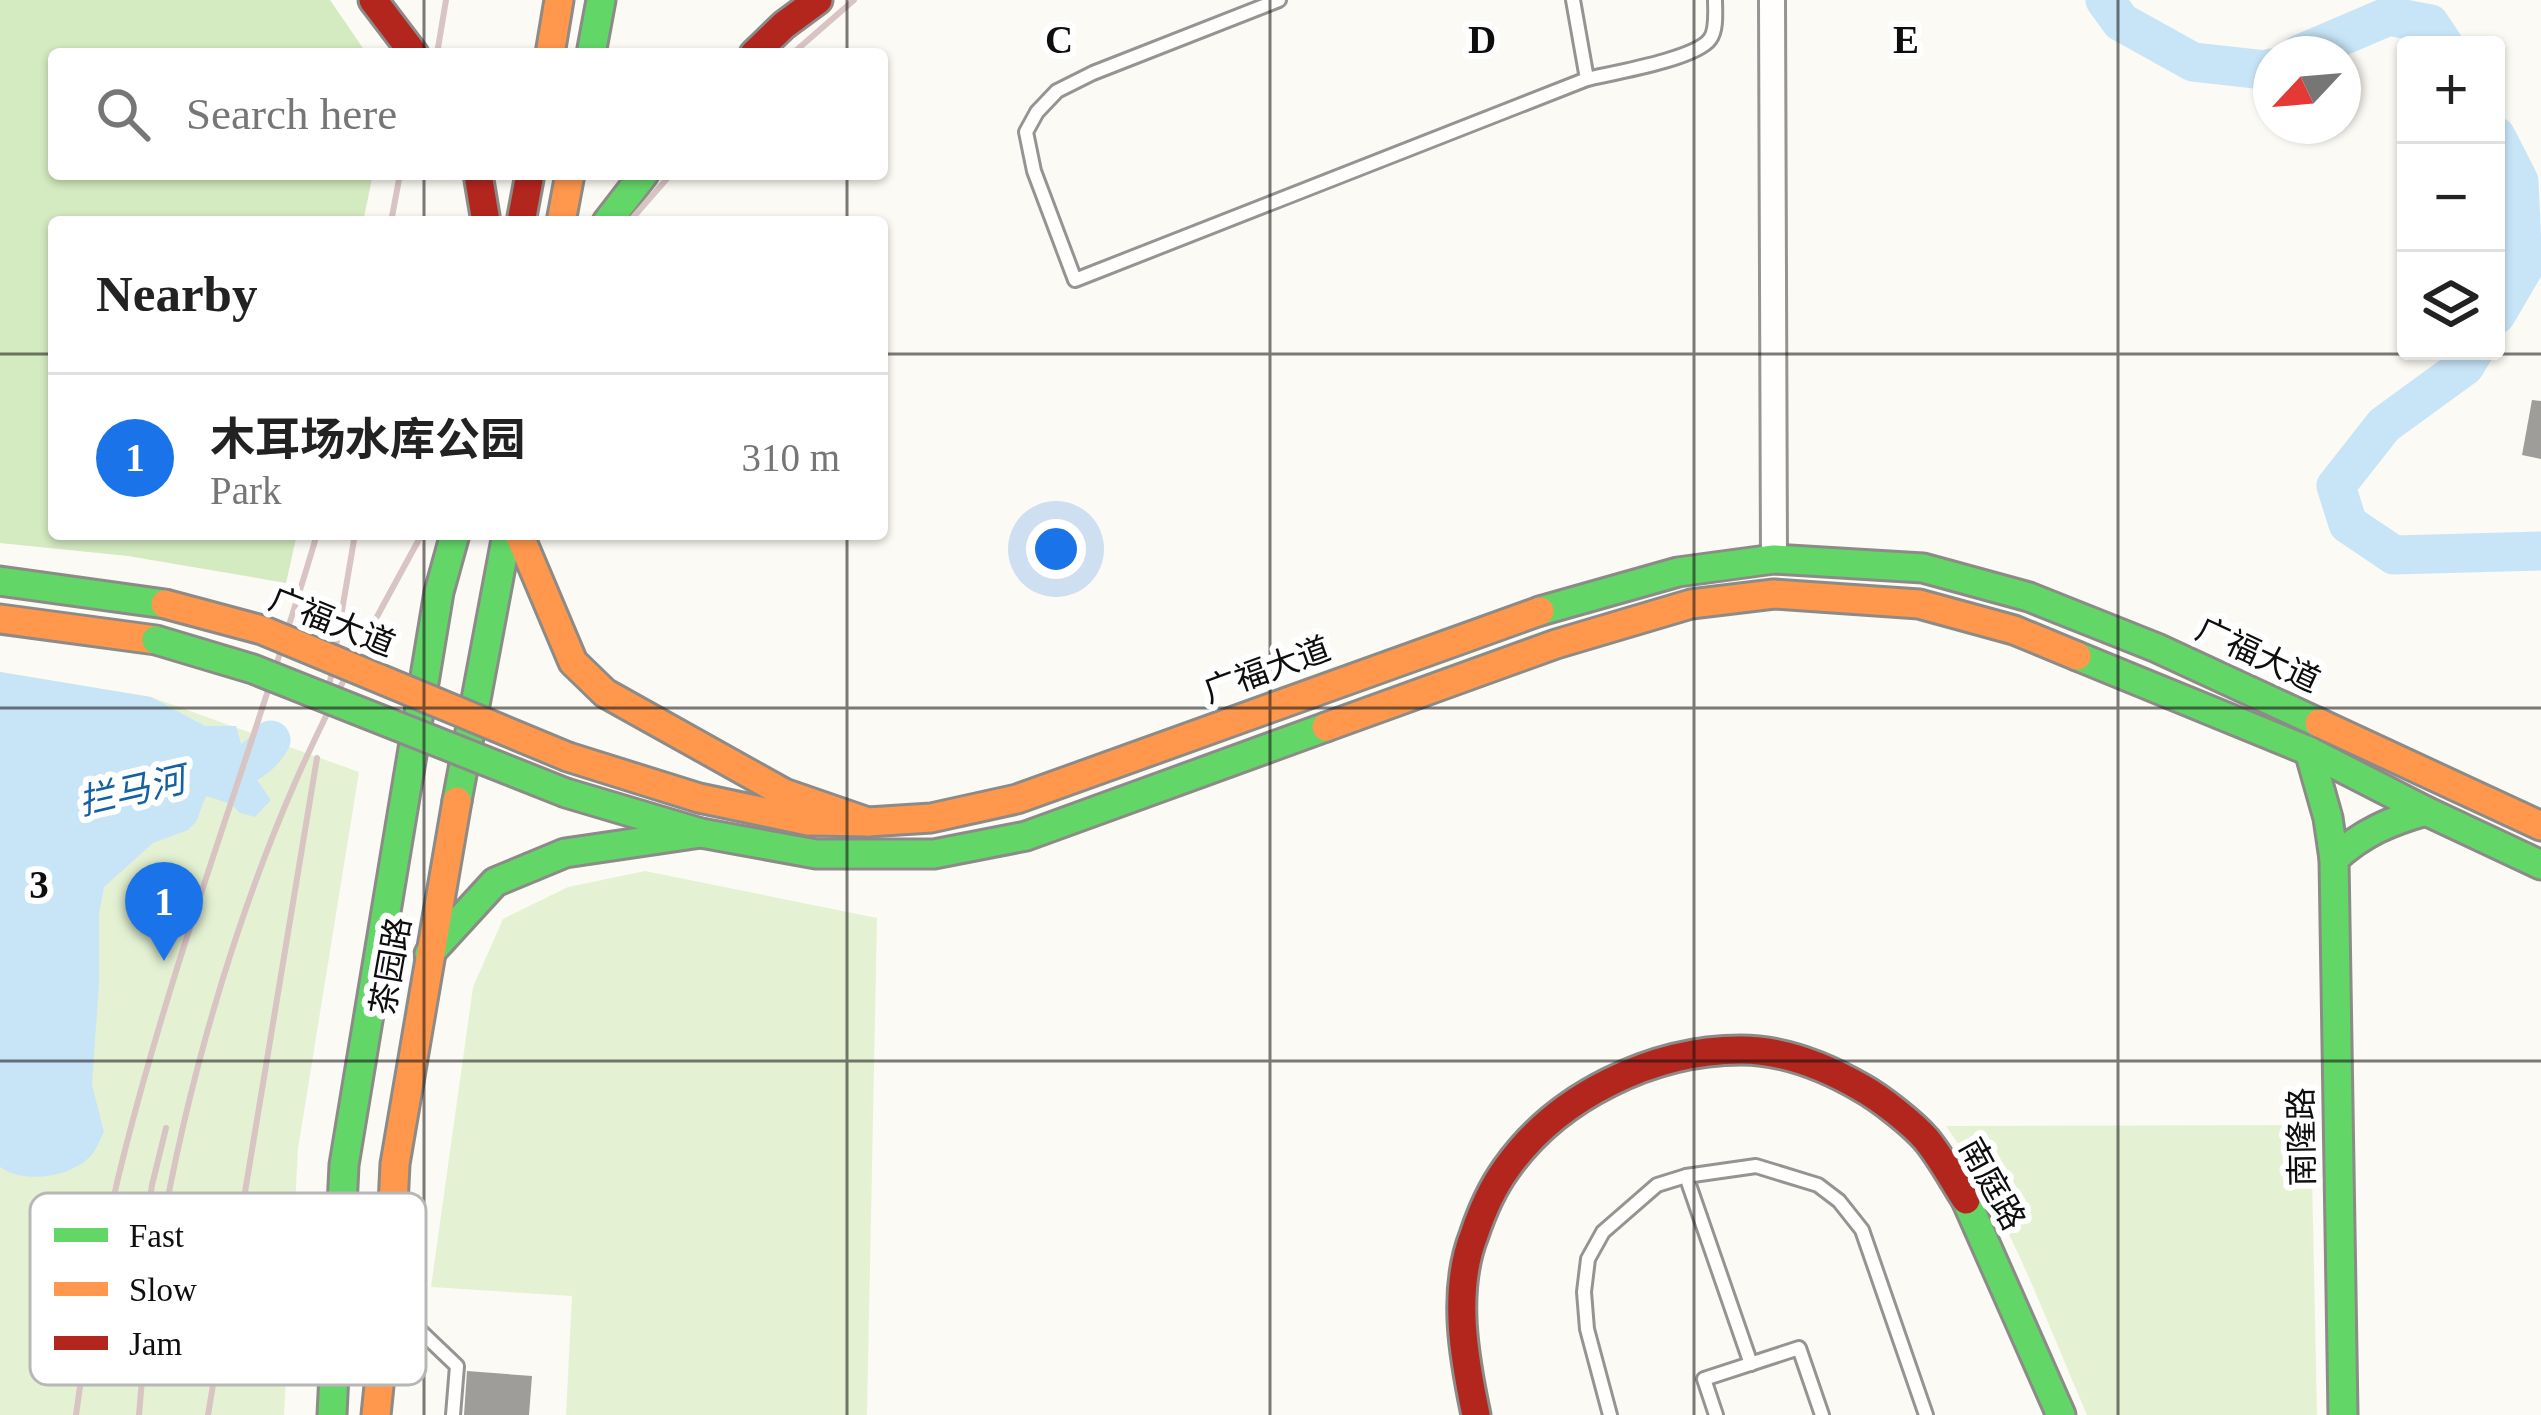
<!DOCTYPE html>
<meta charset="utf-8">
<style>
:root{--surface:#fff;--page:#f2f2f2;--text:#222;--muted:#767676;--line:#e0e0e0;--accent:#1a73e8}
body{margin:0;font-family:"Times New Roman","Noto Sans SC",serif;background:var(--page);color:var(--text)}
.controls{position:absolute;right:36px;top:36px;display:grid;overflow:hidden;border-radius:12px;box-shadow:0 3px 9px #0004}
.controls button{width:108px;height:108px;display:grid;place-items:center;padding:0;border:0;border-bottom:3px solid var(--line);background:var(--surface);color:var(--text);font:60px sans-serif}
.compass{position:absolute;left:2253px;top:36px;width:108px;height:108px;border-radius:50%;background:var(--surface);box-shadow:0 3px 9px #0004;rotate:244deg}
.you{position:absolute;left:1056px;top:549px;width:42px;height:42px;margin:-30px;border:9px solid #fff;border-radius:50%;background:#1a73e8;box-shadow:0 0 0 18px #1a73e833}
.badge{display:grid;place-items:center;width:78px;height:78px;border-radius:50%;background:var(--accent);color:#fff;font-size:39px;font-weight:700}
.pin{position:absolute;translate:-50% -99px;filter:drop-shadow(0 3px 6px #0008)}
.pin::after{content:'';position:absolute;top:63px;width:42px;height:36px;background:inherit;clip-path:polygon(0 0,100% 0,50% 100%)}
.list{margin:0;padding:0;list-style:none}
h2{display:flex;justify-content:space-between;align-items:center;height:156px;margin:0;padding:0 48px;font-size:51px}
h2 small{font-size:39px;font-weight:400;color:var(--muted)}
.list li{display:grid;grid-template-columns:78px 1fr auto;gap:36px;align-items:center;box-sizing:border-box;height:168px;padding:0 48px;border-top:3px solid var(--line)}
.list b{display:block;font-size:45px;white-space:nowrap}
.list p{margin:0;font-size:39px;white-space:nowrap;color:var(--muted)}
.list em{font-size:39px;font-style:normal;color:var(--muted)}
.icon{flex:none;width:66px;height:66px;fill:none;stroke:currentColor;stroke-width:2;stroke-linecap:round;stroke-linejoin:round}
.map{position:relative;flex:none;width:2541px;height:1415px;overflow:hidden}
.search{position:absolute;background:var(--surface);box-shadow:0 3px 9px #0004;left:48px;top:48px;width:840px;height:132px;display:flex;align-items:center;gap:30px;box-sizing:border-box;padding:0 42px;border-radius:12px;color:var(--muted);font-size:45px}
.panel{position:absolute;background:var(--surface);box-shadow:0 3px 9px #0004;left:48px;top:216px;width:840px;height:324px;border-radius:12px}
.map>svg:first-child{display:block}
.green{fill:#e4f2d3}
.forest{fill:#d4eac0}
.water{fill:#c8e5f8}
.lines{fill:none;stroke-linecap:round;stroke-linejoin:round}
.river{stroke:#c8e5f8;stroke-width:39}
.building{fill:#9f9d99}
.lane-casing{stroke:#959492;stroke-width:18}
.street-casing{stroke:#959492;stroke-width:30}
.fast-casing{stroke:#8c8b88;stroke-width:33}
.slow-casing{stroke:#8c8b88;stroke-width:33}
.jam-casing{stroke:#8c8b88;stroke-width:33}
.lane{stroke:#fffefd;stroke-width:12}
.street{stroke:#fffefd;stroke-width:24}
.fast{stroke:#63d668;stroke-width:27}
.slow{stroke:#ff974d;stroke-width:27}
.jam{stroke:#b3261e;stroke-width:27}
.rail{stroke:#d9c4c4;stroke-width:6}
.fast-bridge-casing{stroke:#8c8b88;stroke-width:33;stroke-linecap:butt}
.slow-bridge-casing{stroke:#8c8b88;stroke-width:33;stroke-linecap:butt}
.fast-bridge{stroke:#63d668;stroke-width:27}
.slow-bridge{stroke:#ff974d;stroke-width:27}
.grid{fill:none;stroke:#0e0e0e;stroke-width:3;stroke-opacity:0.55}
.labels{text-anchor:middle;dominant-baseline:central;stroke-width:12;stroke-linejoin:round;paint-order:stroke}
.street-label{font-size:33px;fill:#0e0e0e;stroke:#fff}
.water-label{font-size:36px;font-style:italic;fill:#1260a6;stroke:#fff}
.key{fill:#fff;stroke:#b7b7b7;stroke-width:3}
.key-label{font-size:33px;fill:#0e0e0e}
.grid-label{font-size:39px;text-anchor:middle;font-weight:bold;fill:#0e0e0e;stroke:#fff;stroke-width:12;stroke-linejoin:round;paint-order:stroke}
</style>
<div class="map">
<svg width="2541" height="1415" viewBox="0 0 2541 1415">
<rect width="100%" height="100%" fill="#fcfaf4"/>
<g class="green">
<polygon points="0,672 151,697 359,772 298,1149 284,1415 0,1415"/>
<polygon points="645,871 877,918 867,1415 566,1415 572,1296 431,1287 473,987 503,919 568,887"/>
<path d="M 2311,1125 L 2317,1415 L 2087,1415 C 2044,1317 2009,1213 1946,1126 Z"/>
</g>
<polygon class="forest" points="0,0 330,0 367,54 54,54 54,174 373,174 363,222 54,222 54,534 297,534 286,583 128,556 0,543"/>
<path class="water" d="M 0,672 L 151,697 L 205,726 L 236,726 L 247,765 L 271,800 L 255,817 L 240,813 L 231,804 L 206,796 L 196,822 L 188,830 L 153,843 L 104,887 L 99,914 L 99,983 L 92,1085 L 104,1132 C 100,1139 96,1151 90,1157 C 69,1178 23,1184 0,1167 Z"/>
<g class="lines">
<g class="river">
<polyline points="2105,0 2121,22 2193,62 2265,70 2271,68"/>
<polyline points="2300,54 2389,16 2430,24 2444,45"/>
<polyline points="2496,136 2519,181 2523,269 2496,315"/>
<polyline points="2474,351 2465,366 2384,425 2336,486 2348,524 2394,555 2541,551"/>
<path d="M 198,775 C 230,769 253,770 271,740"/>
</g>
</g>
<g class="building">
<polygon points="2532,400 2541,401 2541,459 2522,455"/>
<polygon points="467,1371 532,1376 529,1415 464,1415"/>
</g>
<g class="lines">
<defs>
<g id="lane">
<polyline points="1279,0 1093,73 1057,91 1037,112 1026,132 1034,171 1075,280 1587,79"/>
<path d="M 1573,0 L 1587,79 C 1612,73 1696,59 1710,39 C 1717,30 1715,11 1715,0"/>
<polyline points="1686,1176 1751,1364"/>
<polyline points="398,1302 413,1324 457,1366 453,1415"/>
<polyline points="1610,1415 1587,1329 1584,1292 1588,1259 1603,1232 1657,1185 1686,1176 1756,1166 1818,1185 1839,1201 1862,1230 1926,1415"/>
<polyline points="1716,1415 1704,1379 1799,1348 1822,1415"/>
</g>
<polyline id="street" points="1772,0 1774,559"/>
<g id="fast">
<polyline points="591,54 601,0"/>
<polyline points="607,222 644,174"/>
<polyline points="0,581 165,604"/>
<polyline points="1540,611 1678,572 1774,559 1923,568 2029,597 2157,648 2319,723"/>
<polyline points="2077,656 2309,751 2426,811 2541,865"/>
<polyline points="2309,751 2328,818 2334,859 2343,1415"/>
<polyline points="566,793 701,833 816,854 934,854 1026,836 1326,727"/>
<polyline points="457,801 507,534"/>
<path d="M 2334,859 C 2362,833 2390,821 2426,811"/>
<polyline points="429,954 495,882 565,853 701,833"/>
<polyline points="1966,1200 2061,1415"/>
<polyline points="332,1415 344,1165 439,592 455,534"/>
</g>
<g id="slow">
<polyline points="550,54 559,0"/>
<polyline points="561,222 570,174"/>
<polyline points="519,534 573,662 605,693 784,793 868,822"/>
<polyline points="0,619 156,640"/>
<polyline points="2319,723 2541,826"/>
<polyline points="1326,727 1556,644 1691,604 1774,594 1919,604 2014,630 2077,656"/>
<polyline points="568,757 699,798 808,821 868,822 931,818 1017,799 1540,611"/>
<polyline points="376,1415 389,1288 395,1164 457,801"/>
</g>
<g id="jam">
<polyline points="373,0 414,54"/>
<polyline points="754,54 784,25 818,0"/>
<polyline points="478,174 486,222"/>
<polyline points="521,222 530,174"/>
<path d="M 1476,1415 C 1464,1358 1452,1291 1474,1235 C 1481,1214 1493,1187 1506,1169 C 1557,1096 1653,1050 1741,1050 C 1783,1050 1826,1067 1862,1088 C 1880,1098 1912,1123 1926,1139 C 1941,1157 1953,1180 1966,1200"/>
</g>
</defs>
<use href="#lane" class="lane-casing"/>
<use href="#street" class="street-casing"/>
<use href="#fast" class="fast-casing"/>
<use href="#slow" class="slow-casing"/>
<use href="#jam" class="jam-casing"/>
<use href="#lane" class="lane"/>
<use href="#street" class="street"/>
<use href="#fast" class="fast"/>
<use href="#slow" class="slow"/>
<use href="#jam" class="jam"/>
<g class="rail">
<polyline points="437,54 446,0"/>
<polyline points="792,54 854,0"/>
<polyline points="391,222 400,174"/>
<polyline points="629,222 671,174"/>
<polyline points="328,693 355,534"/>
<polyline points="145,1233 152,1185 166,1128"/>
<path d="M 76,1415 C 88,1327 102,1240 124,1154 C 177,944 256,742 317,534"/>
<path d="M 139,1415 C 142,1379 145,1342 150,1306 C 174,1130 226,940 297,778 C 334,695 378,614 422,534"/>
<polyline points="208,1415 317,758"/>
</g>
<defs>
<polyline id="fast-bridge" points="156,640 253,669 566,793"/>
<polyline id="slow-bridge" points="165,604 262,630 568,757"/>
</defs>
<use href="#fast-bridge" class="fast-bridge-casing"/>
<use href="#slow-bridge" class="slow-bridge-casing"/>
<use href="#fast-bridge" class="fast-bridge"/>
<use href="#slow-bridge" class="slow-bridge"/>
</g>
<path class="grid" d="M 424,0 L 424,54M 847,0 L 847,54M 1270,0 L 1270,1415M 1694,0 L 1694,1415M 2118,0 L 2118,1415M 424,174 L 424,222M 847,174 L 847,222M 0,354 L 54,354M 882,354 L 2541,354M 424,534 L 424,1415M 847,534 L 847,1415M 0,708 L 2541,708M 0,1061 L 2541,1061"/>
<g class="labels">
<g class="street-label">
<text transform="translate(332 622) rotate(22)">广福大道</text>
<text transform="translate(2258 655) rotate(25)">广福大道</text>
<text transform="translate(1267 670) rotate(-20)">广福大道</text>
<text transform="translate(391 966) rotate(-80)">茶园路</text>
<text transform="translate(2302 1137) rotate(-91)">南隆路</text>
<text transform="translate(1992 1184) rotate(61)">南庭路</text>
</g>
<g class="water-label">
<text transform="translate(132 791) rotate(-13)">拦马河</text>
</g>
</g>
<rect x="30" y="1193" width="396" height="192" rx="18" class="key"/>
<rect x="54" y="1228" width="54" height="14" fill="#63d668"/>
<rect x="54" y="1282" width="54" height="14" fill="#ff974d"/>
<rect x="54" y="1336" width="54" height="14" fill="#b3261e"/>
<g class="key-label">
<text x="129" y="1247">Fast</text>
<text x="129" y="1301">Slow</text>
<text x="129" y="1355">Jam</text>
</g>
<g class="grid-label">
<text x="1059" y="53">C</text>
<text x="1482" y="53">D</text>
<text x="1906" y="53">E</text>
<text x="39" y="898">3</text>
</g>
</svg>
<div class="controls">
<button>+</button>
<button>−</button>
<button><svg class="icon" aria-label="layers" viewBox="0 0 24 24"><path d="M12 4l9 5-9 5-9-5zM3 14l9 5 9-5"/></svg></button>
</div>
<svg class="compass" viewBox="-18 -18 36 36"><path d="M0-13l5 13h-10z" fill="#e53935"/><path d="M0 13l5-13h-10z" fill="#767676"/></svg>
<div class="you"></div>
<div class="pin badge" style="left:164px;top:961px">1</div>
<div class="search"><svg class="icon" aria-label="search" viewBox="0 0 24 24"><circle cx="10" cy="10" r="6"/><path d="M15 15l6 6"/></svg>Search here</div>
<section class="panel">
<h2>Nearby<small></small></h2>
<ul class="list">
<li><span class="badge">1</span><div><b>木耳场水库公园</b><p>Park</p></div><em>310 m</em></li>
</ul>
</section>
</div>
